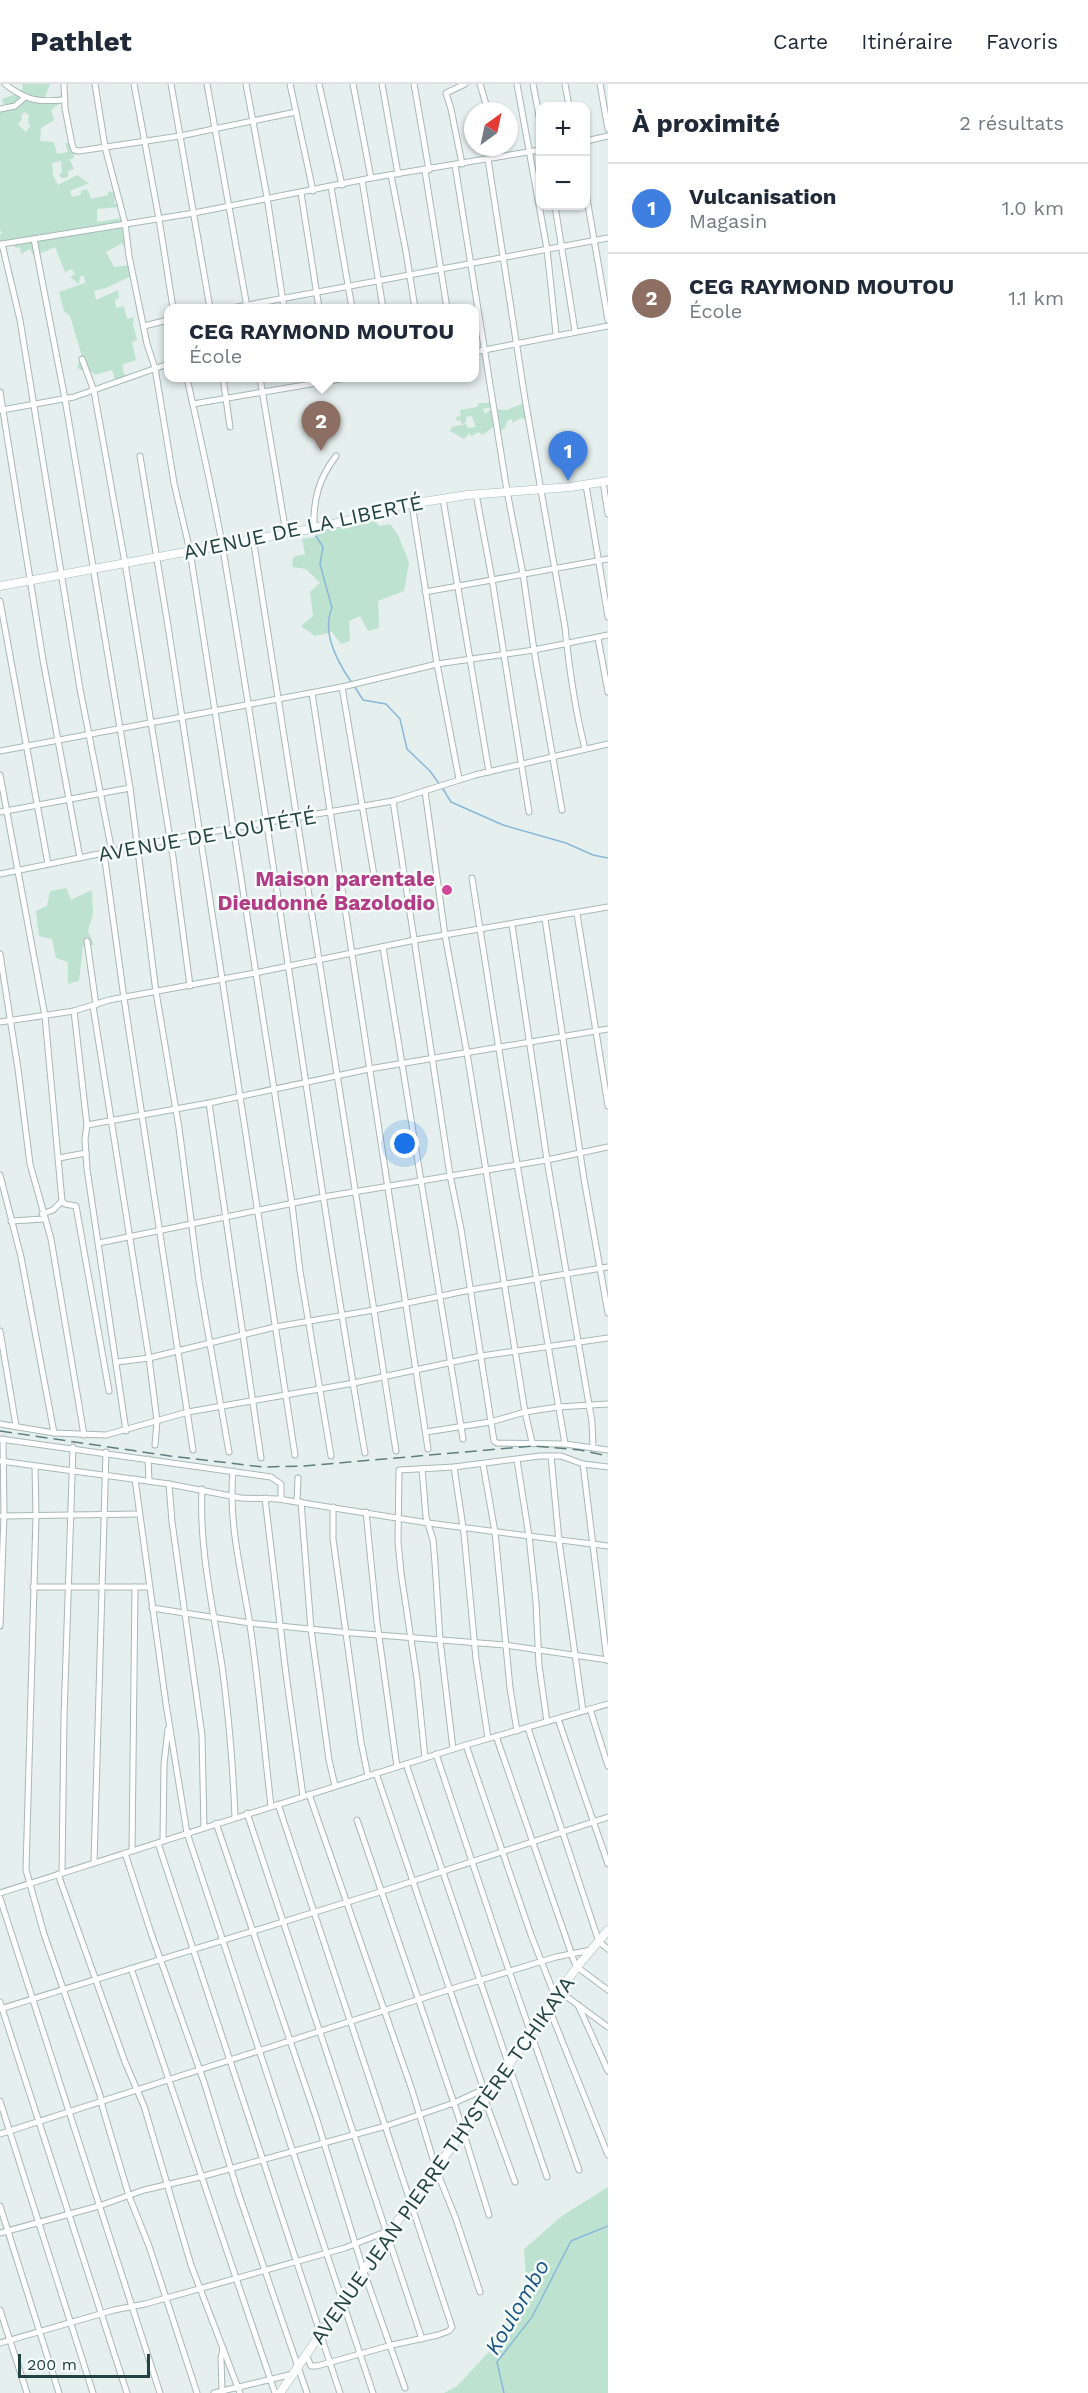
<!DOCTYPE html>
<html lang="fr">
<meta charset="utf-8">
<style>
:root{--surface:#fff;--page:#f6f6f7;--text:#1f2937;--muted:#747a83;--line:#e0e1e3;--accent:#111827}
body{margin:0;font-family:"Work Sans",sans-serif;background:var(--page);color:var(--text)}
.controls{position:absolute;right:18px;top:18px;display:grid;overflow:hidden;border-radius:12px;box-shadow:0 2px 4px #0004}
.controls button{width:54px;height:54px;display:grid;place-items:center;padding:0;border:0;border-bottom:2px solid var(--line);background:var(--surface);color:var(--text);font:30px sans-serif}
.compass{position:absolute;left:464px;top:18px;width:54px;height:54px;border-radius:50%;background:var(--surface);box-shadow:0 2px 4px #0004;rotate:33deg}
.scale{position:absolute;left:18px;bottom:15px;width:132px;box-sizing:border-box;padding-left:6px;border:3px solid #224343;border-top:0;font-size:16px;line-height:21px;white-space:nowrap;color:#224343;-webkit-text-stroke:4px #f7fbfa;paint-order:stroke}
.you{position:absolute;left:405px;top:1060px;width:21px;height:21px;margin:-15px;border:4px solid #fff;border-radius:50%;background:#1a73e8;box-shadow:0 0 0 9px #1a73e833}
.badge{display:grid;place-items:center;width:39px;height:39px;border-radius:50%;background:var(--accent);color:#fff;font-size:20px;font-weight:700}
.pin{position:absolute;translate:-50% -50px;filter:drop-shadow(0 2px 3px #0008)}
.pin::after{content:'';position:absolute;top:32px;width:21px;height:18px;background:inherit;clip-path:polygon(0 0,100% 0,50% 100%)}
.popup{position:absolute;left:164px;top:220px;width:315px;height:78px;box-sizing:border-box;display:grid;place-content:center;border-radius:12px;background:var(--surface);filter:drop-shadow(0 2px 4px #0005);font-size:20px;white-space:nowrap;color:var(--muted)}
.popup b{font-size:22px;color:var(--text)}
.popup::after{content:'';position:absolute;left:50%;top:100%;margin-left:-12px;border:12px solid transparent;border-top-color:var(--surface)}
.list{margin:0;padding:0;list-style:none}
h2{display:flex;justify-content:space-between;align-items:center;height:78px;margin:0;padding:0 24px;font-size:26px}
h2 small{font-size:20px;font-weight:400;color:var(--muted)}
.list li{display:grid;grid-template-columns:39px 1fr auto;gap:18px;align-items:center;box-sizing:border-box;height:90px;padding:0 24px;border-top:2px solid var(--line)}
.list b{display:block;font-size:22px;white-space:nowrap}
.list p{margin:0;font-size:20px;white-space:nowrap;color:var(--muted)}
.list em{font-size:20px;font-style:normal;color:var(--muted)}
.map{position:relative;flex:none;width:608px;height:2309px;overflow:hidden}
header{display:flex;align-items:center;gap:36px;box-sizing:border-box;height:84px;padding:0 30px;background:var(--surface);border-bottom:2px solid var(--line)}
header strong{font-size:28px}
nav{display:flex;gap:33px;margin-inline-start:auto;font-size:21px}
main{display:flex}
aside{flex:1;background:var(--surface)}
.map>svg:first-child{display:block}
.green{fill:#bde2d0;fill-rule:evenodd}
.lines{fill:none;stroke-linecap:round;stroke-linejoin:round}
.stream{stroke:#8ab8d8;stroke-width:1.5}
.street-casing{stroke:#a7b8b7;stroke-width:7}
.secondary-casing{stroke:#a3bcba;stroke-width:9}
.street{stroke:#fff;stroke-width:5}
.secondary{stroke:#fff;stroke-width:8}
.rail{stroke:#5d7e7e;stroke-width:1.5;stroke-dasharray:12 6;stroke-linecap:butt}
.hotel-dot{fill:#d1479c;stroke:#f7fbfa;stroke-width:2}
.labels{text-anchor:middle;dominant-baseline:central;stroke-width:5;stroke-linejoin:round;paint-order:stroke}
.street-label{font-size:21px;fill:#224343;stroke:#f7fbfa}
.hotel-label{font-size:21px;font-weight:bold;fill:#b23c85;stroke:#f7fbfa;text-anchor:end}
.water-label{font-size:22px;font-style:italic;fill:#175785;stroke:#f7fbfa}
</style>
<header>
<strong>Pathlet</strong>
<nav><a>Carte</a><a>Itinéraire</a><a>Favoris</a></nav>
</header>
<main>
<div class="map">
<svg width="608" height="2309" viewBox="0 0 608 2309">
<rect width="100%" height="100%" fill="#e5efed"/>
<g class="green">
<path d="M 22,0 L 50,0 L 44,15 L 61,12 L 63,17 L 51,26 L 54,36 L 41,44 L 40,57 L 54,58 L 57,70 L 68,68 L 65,59 L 72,59 L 75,69 L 73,74 L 65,77 L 70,76 L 74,85 L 68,87 L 68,93 L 61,94 L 59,90 L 62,89 L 61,77 L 52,79 L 53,91 L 58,101 L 77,91 L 89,99 L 70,107 L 72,113 L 80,111 L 82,106 L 88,106 L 91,115 L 108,111 L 108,107 L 115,109 L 114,119 L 119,123 L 97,125 L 97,138 L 123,134 L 126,149 L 122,150 L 123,153 L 126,151 L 127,161 L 123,162 L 122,159 L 106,168 L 114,183 L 131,181 L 133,191 L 106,204 L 94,207 L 96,216 L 118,206 L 119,214 L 115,216 L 116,224 L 124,222 L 127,235 L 134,233 L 133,240 L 137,256 L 132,258 L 136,276 L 123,280 L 123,287 L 127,295 L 116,298 L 112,286 L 94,291 L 92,288 L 84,290 L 84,286 L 80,286 L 77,282 L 82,273 L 73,242 L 70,232 L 64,227 L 59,208 L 85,199 L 84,192 L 80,192 L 79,200 L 70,193 L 75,190 L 72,185 L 65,188 L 55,163 L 37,171 L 39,181 L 30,165 L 21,170 L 20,163 L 16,164 L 13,160 L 0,160 L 0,151 L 2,149 L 0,146 L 0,25 L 5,23 L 2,15 L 19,9 L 23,4 ZM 24,28 L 30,32 L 28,34 L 29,40 L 31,41 L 26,48 L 18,41 L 22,35 L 21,32 Z"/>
<polygon points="479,319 491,319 492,323 483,325 485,330 492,325 507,326 524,319 526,336 521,334 512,339 512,335 508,336 505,344 501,346 501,351 495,353 494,342 483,351 478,348 472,352 469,350 464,355 450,347 452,343 466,340 468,344 476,343 472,332 466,333 466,339 461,340 461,336 457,337 456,333 461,332 460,326 477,323"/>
<polygon points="375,436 379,442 390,440 398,451 409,479 404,507 378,517 379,544 368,547 360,532 349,537 350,557 341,560 332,548 315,552 301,542 313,532 310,508 320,499 306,485 292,483 293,473 305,470 302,455 315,453 318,447"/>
<polygon points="66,804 71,816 92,806 93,830 88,847 94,861 83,862 79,897 68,900 68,878 56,874 52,855 39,852 36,827 47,822 50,807"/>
<polygon points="608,2103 608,2309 444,2309 457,2302 489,2268 507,2234 528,2220 524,2165 562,2132"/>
</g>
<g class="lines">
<g class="stream">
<path d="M 316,452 L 323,463 L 320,480 L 332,524 C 321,548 338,579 352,599"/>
<polyline points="355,603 363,616 386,620 400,635 407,665 430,687 440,701"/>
<polyline points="443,705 451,718 503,741 566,759 593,771 608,774"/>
<polyline points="504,2309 497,2278 532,2233 571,2157 608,2142"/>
</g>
<defs>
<g id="street">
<path d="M 5,0 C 27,17 37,18 64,16"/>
<polyline points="64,0 65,24 72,60 74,66 79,67 180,52 296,28"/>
<polyline points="95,0 105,63 125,139 129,172 147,260 155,284 174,399 190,467 292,1120 300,1187 331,1372"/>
<polyline points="134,0 159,135 173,224"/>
<polyline points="171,0 210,224"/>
<polyline points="207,0 247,223"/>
<polyline points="246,0 267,113 284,224"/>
<polyline points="290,0 313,107"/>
<polyline points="319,0 342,101"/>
<polyline points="353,0 371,94"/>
<polyline points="382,0 398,90"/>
<polyline points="414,0 429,86"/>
<polyline points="480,0 488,27"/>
<polyline points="517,0 547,165 556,250"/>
<polyline points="533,0 540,37"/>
<polyline points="565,0 569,22"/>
<polyline points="600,0 608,45"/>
<polyline points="0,25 15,22 24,14"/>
<polyline points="586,57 608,52"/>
<polyline points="495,63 497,73"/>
<path d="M 488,75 L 525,315 L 565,543 C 569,584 575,625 585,665"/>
<polyline points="462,80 451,25 446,9 465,0"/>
<polyline points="455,81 507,407 523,490 534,566 562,726"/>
<polyline points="425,87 447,224"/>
<polyline points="391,91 406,168 415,224"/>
<polyline points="362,96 383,224"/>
<polyline points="331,103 352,224"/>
<polyline points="301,109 319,224"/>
<polyline points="586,109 608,236"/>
<polyline points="555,122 575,247"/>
<polyline points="34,155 65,315 130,704 156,908 179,1044 199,1197 229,1368"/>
<polyline points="2,160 20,236 80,605 112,768"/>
<polyline points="2,160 194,129 371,94 540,66"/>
<polyline points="232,224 608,154"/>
<polyline points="144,242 168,236"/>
<polyline points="474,268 608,242"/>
<polyline points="82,275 94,307 125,479 173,773 190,902"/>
<path d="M 187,294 C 199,349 212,404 222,460 C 274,762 312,1067 365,1369"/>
<polyline points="223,294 230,343"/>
<polyline points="260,294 286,449"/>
<polyline points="0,308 43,576 80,774"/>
<polyline points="193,320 346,294"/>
<polyline points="2,326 74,313 168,280"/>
<polyline points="140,372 168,542 295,1371"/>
<polyline points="603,398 608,430"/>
<polyline points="586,401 608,533"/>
<polyline points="476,410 492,495 529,728"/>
<polyline points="443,415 489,688"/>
<polyline points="412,420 437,580 459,695"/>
<path d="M 314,444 C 313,415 319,394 336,372"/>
<polyline points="253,454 396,1367"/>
<polyline points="425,508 608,475"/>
<polyline points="0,517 48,780"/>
<polyline points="598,554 608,608"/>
<polyline points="342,603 375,797"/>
<polyline points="312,609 428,1365"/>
<polyline points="0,667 342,603 437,580 534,566 608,551"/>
<polyline points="0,691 45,932 62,1117 53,1126 42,1130"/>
<polyline points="425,707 445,851 467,969 525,1328 532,1358"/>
<polyline points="393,717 450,1091 461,1145 494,1357 497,1359 565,1360 608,1366"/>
<polyline points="0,728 130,704"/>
<polyline points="104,769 124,914 193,1366"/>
<polyline points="0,790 187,752 393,717 475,691 608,660"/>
<polyline points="472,794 517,1080 565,1360"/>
<polyline points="577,830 608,1022"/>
<polyline points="545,835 584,1095 608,1229"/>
<polyline points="512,841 547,1076 592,1338 593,1363"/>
<polyline points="87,857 96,921"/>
<polyline points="383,863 463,1355"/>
<polyline points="0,870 18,985 30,1080 51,1155 84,1351"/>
<polyline points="93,922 149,1274 157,1337 155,1361"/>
<polyline points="74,927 87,1041 85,1055 87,1085 126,1347"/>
<polyline points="0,938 74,927 109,916 255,889 415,856 608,823"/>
<polyline points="209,1019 261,1374"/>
<polyline points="87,1041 209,1019 369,985 608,945"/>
<polyline points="59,1074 86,1069"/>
<polyline points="0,1091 21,1173 54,1349"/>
<polyline points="62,1117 65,1120 76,1122 109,1307"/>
<polyline points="11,1137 44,1135"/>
<polyline points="99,1159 323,1113 547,1076 608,1063"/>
<polyline points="0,1247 16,1342"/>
<polyline points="117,1278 149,1274 275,1243 374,1226 470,1206 608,1183"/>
<polyline points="0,1340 54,1349 106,1351 188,1328 354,1299 481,1272 608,1254"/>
<polyline points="426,1348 490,1338 525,1328 558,1323 608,1320"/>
<polyline points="0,1355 271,1393 281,1400 281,1415"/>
<polyline points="551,1372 559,1457 583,1627"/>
<polyline points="148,1375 149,1397"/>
<polyline points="517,1376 529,1452 536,1518 539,1581 547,1638"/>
<polyline points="0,1377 169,1400 241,1414 278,1415 428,1439 608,1462"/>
<polyline points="483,1380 495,1448 510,1604 517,1647"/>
<polyline points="583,1380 607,1576"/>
<polyline points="35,1382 36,1432 26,1786 44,1850 100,2011 103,2025 129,2112 149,2162 197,2309"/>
<polyline points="454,1383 464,1450 476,1575 488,1654"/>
<polyline points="422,1385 426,1433 433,1456 435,1479 440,1556 453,1665"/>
<path d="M 233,1387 C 228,1440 242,1489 250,1541 C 259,1601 264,1662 271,1722"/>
<polyline points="135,1395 166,1620 187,1749 373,2309"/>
<polyline points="169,1400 172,1438 202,1651 204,1744"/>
<path d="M 202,1405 C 199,1464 213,1524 222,1582 C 229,1633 233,1682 235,1733"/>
<polyline points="265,1414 286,1590 303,1712"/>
<polyline points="297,1417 298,1394"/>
<polyline points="301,1418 311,1545 329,1676 335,1702"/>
<polyline points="333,1423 333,1455 361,1658 368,1692"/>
<polyline points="366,1428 377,1538 397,1683"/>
<polyline points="2,1432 139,1430"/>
<polyline points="33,1503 149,1503"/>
<polyline points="152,1524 250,1539 340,1548 505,1561 608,1576"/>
<polyline points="0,1542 4,1431 3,1355"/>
<polyline points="590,1625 608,1682"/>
<polyline points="558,1635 608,1780"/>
<polyline points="528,1644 599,1858 608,1865"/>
<polyline points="496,1652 574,1877 577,1883 608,1906"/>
<polyline points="466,1661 531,1851 555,1912"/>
<polyline points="436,1670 500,1861 579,2086"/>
<polyline points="425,1674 417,1595 401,1489 398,1458 399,1386 454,1383 540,1372 561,1372 583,1380 608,1383"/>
<polyline points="406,1680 547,2093"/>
<polyline points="376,1689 484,2006"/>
<polyline points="309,1710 412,2006 436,2085 456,2135 480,2208"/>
<polyline points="278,1720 452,2243 449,2247 438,2251 392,2261 317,2282 311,2282 306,2271"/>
<polyline points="247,1729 422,2255"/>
<polyline points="357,1736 458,2031 489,2131"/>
<polyline points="216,1739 316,2033 364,2188 405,2304"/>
<polyline points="163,1757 164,1680 168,1645"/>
<polyline points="158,1759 340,2309"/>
<polyline points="132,1767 135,1503"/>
<polyline points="125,1769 151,1849 204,1998 239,2111 307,2309"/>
<polyline points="94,1779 106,1368"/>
<polyline points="62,1789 64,1633 73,1363"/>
<polyline points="58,1790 125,1978 144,2022 191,2181 240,2309"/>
<polyline points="0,1809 466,1661 608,1620"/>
<polyline points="0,1814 160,2309"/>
<polyline points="131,1884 275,2309"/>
<polyline points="559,1907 608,1943"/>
<polyline points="0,1918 127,2309"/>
<polyline points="578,1921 608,1987"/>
<polyline points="548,1922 608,2071"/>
<polyline points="0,1925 380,1808 608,1733"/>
<polyline points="485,2016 515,2098"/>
<polyline points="0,2017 93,2309"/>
<polyline points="0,2050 448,1906 556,1873 591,1866"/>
<polyline points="0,2122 59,2309"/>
<polyline points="0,2149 99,2122 144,2106 200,2093 386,2042 454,2019 493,2001"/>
<polyline points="0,2226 27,2309"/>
<polyline points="0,2259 114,2226 145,2220 345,2164 385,2148"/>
<polyline points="222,2307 221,2274 223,2264"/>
<polyline points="214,2309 293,2290"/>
</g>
<g id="secondary">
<polyline points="0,502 305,446 356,435 397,422 467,411 570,403 608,397"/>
<polyline points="280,2309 399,2135 473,2034 548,1922 577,1883 608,1846"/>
</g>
</defs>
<use href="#street" class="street-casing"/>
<use href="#secondary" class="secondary-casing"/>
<use href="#street" class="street"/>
<use href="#secondary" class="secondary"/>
<polyline class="rail" points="0,1347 170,1372 263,1383 304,1382 533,1362 580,1366 608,1372"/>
</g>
<circle class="hotel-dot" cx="447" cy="806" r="6"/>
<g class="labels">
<g class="street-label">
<text transform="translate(303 443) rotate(-12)">AVENUE DE LA LIBERTÉ</text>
<text transform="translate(207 751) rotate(-10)">AVENUE DE LOUTÉTÉ</text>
<text transform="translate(442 2076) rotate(-55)">AVENUE JEAN PIERRE THYSTÈRE TCHIKAYA</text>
</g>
<g class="hotel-label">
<text x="435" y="794">Maison parentale<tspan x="435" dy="24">Dieudonné Bazolodio</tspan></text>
</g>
<g class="water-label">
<text transform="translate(517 2223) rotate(-60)">Koulombo</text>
</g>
</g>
</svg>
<div class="controls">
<button>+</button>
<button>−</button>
</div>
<svg class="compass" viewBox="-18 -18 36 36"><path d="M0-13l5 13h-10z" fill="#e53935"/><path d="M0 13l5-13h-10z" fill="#747a83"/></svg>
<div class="scale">200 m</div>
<div class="you"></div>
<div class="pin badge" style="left:568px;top:397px;background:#3f7fe0">1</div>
<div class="pin badge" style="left:321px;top:367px;background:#8d6e63">2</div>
<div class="popup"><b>CEG RAYMOND MOUTOU</b>École</div>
</div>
<aside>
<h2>À proximité<small>2 résultats</small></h2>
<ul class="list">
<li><span class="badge" style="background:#3f7fe0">1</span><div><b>Vulcanisation</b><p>Magasin</p></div><em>1.0 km</em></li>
<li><span class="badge" style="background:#8d6e63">2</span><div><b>CEG RAYMOND MOUTOU</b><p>École</p></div><em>1.1 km</em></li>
</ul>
</aside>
</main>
